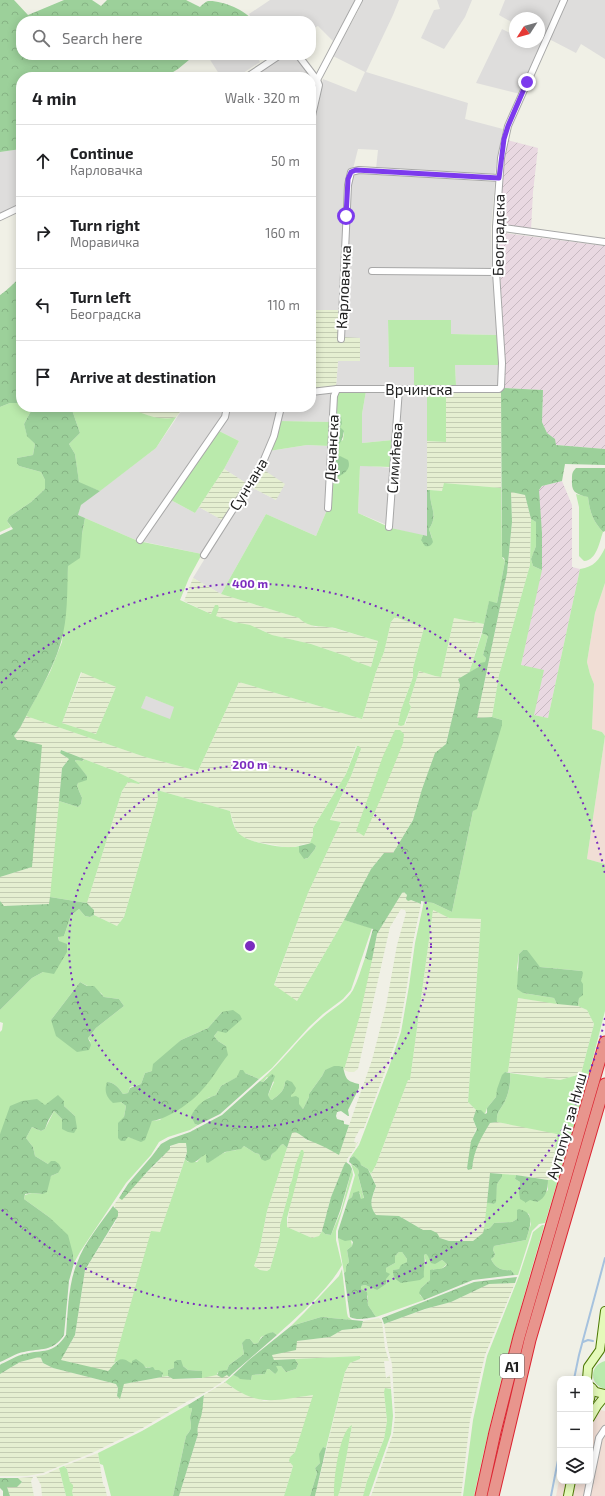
<!DOCTYPE html>
<meta charset="utf-8">
<style>
:root{--surface:#fff;--page:#f6f6f6;--text:#202124;--muted:#757577;--line:#e0e0e0}
body{margin:0;font-family:"Exo 2",sans-serif;background:var(--page);color:var(--text)}
.controls{position:absolute;right:12px;bottom:12px;display:grid;overflow:hidden;border-radius:8px;box-shadow:0 2px 10px #0003}
.controls button{width:36px;height:36px;display:grid;place-items:center;padding:0;border:0;border-bottom:1px solid var(--line);background:var(--surface);color:var(--text);font:20px sans-serif}
.compass{position:absolute;left:509px;top:12px;width:36px;height:36px;border-radius:50%;background:var(--surface);box-shadow:0 2px 10px #0003;rotate:234deg}
.stop{position:absolute;width:12px;height:12px;margin:-9px;border:3px solid #7c3aed;border-radius:50%;background:#fff}
.stop.end{background:#7c3aed;border-color:#fff;box-shadow:0 1px 4px #0008}
.list{margin:0;padding:0;list-style:none}
h2{display:flex;justify-content:space-between;align-items:center;height:52px;margin:0;padding:0 16px;font-size:17px}
h2 small{font-size:13px;font-weight:400;color:var(--muted)}
.list li{display:grid;grid-template-columns:26px 1fr auto;gap:12px;align-items:center;box-sizing:border-box;height:72px;padding:0 16px;border-top:1px solid var(--line)}
.list b{display:block;font-size:15px;white-space:nowrap}
.list p{margin:0;font-size:13px;white-space:nowrap;color:var(--muted)}
.list em{font-size:13px;font-style:normal;color:var(--muted)}
.icon{flex:none;width:22px;height:22px;fill:none;stroke:currentColor;stroke-width:2;stroke-linecap:round;stroke-linejoin:round}
.map{position:relative;flex:none;width:605px;height:1496px;overflow:hidden}
.search{position:absolute;background:var(--surface);box-shadow:0 2px 10px #0003;left:16px;top:16px;width:300px;height:44px;display:flex;align-items:center;gap:10px;box-sizing:border-box;padding:0 14px;border-radius:16px;color:var(--muted);font-size:15px}
.panel{position:absolute;background:var(--surface);box-shadow:0 2px 10px #0003;left:16px;top:72px;width:300px;height:340px;border-radius:16px}
.map>svg:first-child{display:block}
.residential{fill:#dedddc}
.commercial{fill:#f1ded5}
.industrial{fill:url(#industrial-furrows)}
.farmland{fill:url(#farmland-rules)}
.grass{fill:#baeaac;fill-rule:evenodd}
.forest{fill:url(#forest-crowns)}
.lines{fill:none;stroke-linecap:round;stroke-linejoin:round}
.stream{stroke:#a6c2de;stroke-width:2}
.street-casing{stroke:#a7a7a7;stroke-width:8}
.secondary-casing{stroke:#4d7904;stroke-width:10}
.highway-casing{stroke:#dc2532;stroke-width:13}
.street{stroke:#fff;stroke-width:6}
.secondary{stroke:#e5faba;stroke-width:8}
.highway{stroke:#e8958d;stroke-width:11}
.route{stroke:#7c3aed;stroke-width:5}
.ring{fill:none;stroke:#7b2cbf;stroke-width:2;stroke-dasharray:2 4}
.labels{text-anchor:middle;dominant-baseline:central;stroke-width:4;stroke-linejoin:round;paint-order:stroke}
.shield{fill:#fff;stroke:#636363;stroke-width:1}
.shield-label{font-size:14px;font-weight:bold;fill:#202020}
.street-label{font-size:15px;fill:#202020;stroke:#fff}
.centre{fill:#7b2cbf;stroke:#fff;stroke-width:2}
.ring-label{font-size:12px;text-anchor:middle;font-weight:bold;fill:#7b2cbf;stroke:#fff;stroke-width:4;stroke-linejoin:round;paint-order:stroke}
</style>
<div class="map">
<svg width="605" height="1496" viewBox="0 0 605 1496">
<defs>
<pattern id="industrial-furrows" width="10" height="10" patternUnits="userSpaceOnUse"><rect width="10" height="10" fill="#e9d8e1"/><path d="M-1 1l2-2M0 10L10 0M9 11l2-2" fill="none" stroke="#c8b9c1"/></pattern>
<pattern id="farmland-rules" width="6" height="5" patternUnits="userSpaceOnUse"><rect width="6" height="5" fill="#e5efd1"/><path d="M0 2.5h6" fill="none" stroke="#c4cdb3"/></pattern>
<pattern id="forest-crowns" width="20" height="18" patternUnits="userSpaceOnUse"><rect width="20" height="18" fill="#9cd09a"/><path d="M2 6a3 3 0 1 1 6 0M12 15a3 3 0 1 1 6 0" fill="none" stroke="#86b284"/></pattern>
</defs>
<rect width="100%" height="100%" fill="#f0f0e6"/>
<g class="residential">
<polygon points="270,0 356,0 333,41 318,26 311,29 311,21 253,21 249,14"/>
<polygon points="362,0 399,0 393,15 366,72 468,103 465,119 503,129 495,173 494,174 376,169 378,150 358,149 353,169 347,174 346,180 340,310 313,310 311,327 311,131 323,79 356,92 365,72 333,56 358,11"/>
<polygon points="437,0 472,0 465,17 444,49 421,38 434,10 440,9"/>
<polygon points="505,0 561,0 520,94 476,83 502,29 512,34 515,27 515,42 539,42 539,18 515,18 515,24 499,15"/>
<polygon points="567,0 605,0 605,59 581,44 576,53 549,39"/>
<polygon points="207,55 256,55 260,62 237,77 221,77"/>
<polygon points="284,55 295,55 311,77 253,77"/>
<polygon points="21,149 21,205 0,214 0,152"/>
<polygon points="360,173 495,182 491,228 492,269 370,269 370,274 493,274 497,335 451,334 451,320 388,320 389,367 414,367 414,386 336,387 338,361 360,361 343,338 352,178 356,174"/>
<polygon points="455,365 500,365 499,384 495,387 456,386"/>
<polygon points="335,391 332,422 279,421 282,407 311,407 311,393"/>
<polygon points="366,391 396,392 393,440 362,443 362,414"/>
<polygon points="404,391 427,391 427,537 391,528 402,393"/>
<polygon points="184,407 226,407 225,413 138,541 78,515 81,505 156,448"/>
<polygon points="228,407 279,407 272,435 261,460 246,483 224,469 239,441 217,430"/>
<polygon points="307,445 330,446 327,510 316,536 266,514 221,594 193,578 249,486 276,500 261,468 269,451"/>
<polygon points="360,465 391,468 387,525 358,513"/>
<polygon points="169,499 195,513 199,507 224,521 202,554 140,541"/>
<polygon points="146,696 175,707 170,720 140,708"/>
</g>
<g class="commercial">
<polygon points="605,583 605,864 587,859 605,736 602,732 592,729 594,684 590,674 587,662 595,613"/>
<polygon points="590,1408 605,1411 605,1496 556,1496 560,1476 560,1481 590,1481"/>
</g>
<g class="industrial">
<polygon points="507,140 538,148 533,192 531,230 501,225 499,223 503,159"/>
<polygon points="504,233 605,246 605,449 556,445 554,439 547,433 542,422 543,390 504,388 503,325 498,239 500,235"/>
<polygon points="562,481 572,505 572,567 580,569 548,718 534,715 521,665 542,567 542,533 538,490 542,486"/>
</g>
<g class="farmland">
<polygon points="313,310 340,310 343,337 360,338 360,361 338,361 336,387 311,390 311,327"/>
<polygon points="501,390 501,488 444,483 443,491 427,490 427,441 446,442 446,392"/>
<polygon points="120,407 184,407 176,417 167,420 159,419"/>
<polygon points="261,468 285,484 276,500 249,486"/>
<polygon points="224,469 246,483 224,521 199,507"/>
<polygon points="511,492 525,495 531,519 530,565 499,675 492,717 477,718 507,573 512,522"/>
<polygon points="193,578 221,594 299,618 304,622 316,627 320,626 333,628 378,641 371,667 352,660 349,657 311,644 271,635 262,630 215,616 219,608 215,606 211,614 184,601"/>
<polygon points="395,617 424,628 413,668 413,677 401,710 405,725 411,707 409,703 419,671 435,676 441,677 454,618 484,624 469,673 458,679 460,685 446,744 435,754 422,789 413,820 393,853 384,853 371,869 344,920 297,1001 274,986 308,893 341,822 330,821 351,776 361,749 356,746 346,774 313,828 313,835 309,845 304,844 291,848 253,841 241,836 236,830 230,811 157,790 158,799 124,917 117,926 94,915 94,910 87,903 122,791 128,782 139,784 140,783 115,771 61,750 60,753 69,759 62,768 50,904 3,906 0,901 0,877 32,867 23,740 17,740 14,736 20,728 26,716 145,757 198,771 239,682 362,719 376,672 384,652 391,622"/>
<polygon points="82,672 116,687 96,734 62,723"/>
<polygon points="404,892 411,900 421,904 413,942 407,986 399,1032 387,1066 364,1128 360,1129 355,1138 354,1142 357,1143 359,1141 357,1144 354,1150 347,1159 347,1162 344,1165 331,1197 322,1231 319,1236 312,1238 287,1227 295,1166 292,1180 289,1186 289,1192 280,1225 280,1234 270,1269 267,1271 260,1270 254,1266 259,1252 267,1211 292,1132 294,1132 301,1134 306,1140 315,1142 339,1154 372,1060 386,1006 397,945 406,913 405,910 401,909 390,927 358,1069 354,1072 349,1072 344,1070 360,1014 377,934 402,893"/>
<polygon points="433,910 449,918 481,919 468,1102 476,1110 473,1119 477,1129 475,1131 467,1168 468,1170 472,1169 473,1158 478,1142 490,1123 497,1122 557,1133 551,1180 516,1175 490,1173 486,1221 484,1233 473,1241 449,1241 440,1238 431,1230 423,1230 399,1216 376,1215 372,1209 371,1202 376,1186 371,1174 376,1165 408,1080 410,1080"/>
<polygon points="517,998 578,1006 587,1010 594,1024 581,1074 560,1080 508,1072"/>
<polygon points="179,1143 186,1143 187,1152 160,1233 151,1232 113,1368 108,1371 104,1371 61,1360 75,1335 85,1270 116,1221 115,1206 113,1206 119,1198 120,1199 160,1160 171,1146"/>
<polygon points="515,1283 485,1355 470,1420 461,1496 371,1496 393,1434 395,1416 392,1364 388,1349 384,1324 426,1309 451,1302 489,1284"/>
<polygon points="379,1318 382,1321 385,1348 389,1361 384,1361 386,1378 390,1375 391,1389 388,1388 384,1392 387,1421 384,1439 367,1481 363,1496 338,1496 341,1487 352,1425 343,1441 337,1464 334,1496 315,1496 345,1372 350,1363 360,1359 360,1356 274,1360 272,1355 297,1341 330,1337 342,1330 361,1328 363,1321"/>
<polygon points="39,1357 41,1358 43,1363 53,1368 116,1384 118,1388 117,1396 124,1384 168,1376 173,1379 199,1379 207,1376 217,1375 220,1377 227,1375 229,1377 210,1390 188,1401 141,1429 94,1452 43,1473 27,1476 0,1476 0,1374 20,1362"/>
<polygon points="225,1382 233,1388 264,1401 314,1395 295,1452 290,1457 293,1466 284,1496 179,1496 198,1434 197,1429 202,1411 202,1405 204,1395"/>
<polygon points="98,1453 103,1484 105,1487 107,1496 73,1496 67,1469 64,1466"/>
<polygon points="59,1468 66,1496 42,1496 41,1485 36,1476 44,1475"/>
<polygon points="33,1477 31,1481 34,1496 10,1496 7,1487 17,1487 22,1482 18,1478"/>
</g>
<g class="grass">
<polygon points="388,320 451,320 451,334 497,335 500,365 455,365 456,386 414,386 414,367 389,367"/>
<path d="M 338,391 L 366,391 L 362,414 L 362,443 L 393,440 L 391,467 L 360,466 L 358,513 L 391,528 L 423,535 L 421,540 L 432,538 L 429,529 C 439,515 429,506 430,490 L 442,491 L 444,483 L 501,488 L 502,557 L 505,561 L 497,603 L 489,602 L 484,624 L 454,618 L 441,677 L 435,676 L 419,671 L 409,703 L 411,707 L 404,725 L 401,726 L 398,725 L 401,710 L 413,677 L 413,668 L 424,628 L 395,617 L 391,622 L 384,652 L 376,672 L 362,719 L 239,682 L 198,771 L 145,757 L 26,716 L 50,672 L 62,642 L 68,566 L 82,534 L 85,518 L 138,541 L 202,554 L 189,578 L 180,600 L 211,614 L 215,605 L 218,605 L 219,608 L 216,616 L 234,622 L 250,625 L 272,635 L 311,644 L 349,657 L 352,660 L 371,667 L 378,641 C 363,637 349,632 335,628 C 321,625 310,629 299,618 L 221,594 L 266,514 L 316,536 L 327,510 L 329,511 L 333,445 L 343,440 L 344,432 C 334,423 334,402 338,391 ZM 81,672 L 116,687 L 96,734 L 62,723 ZM 146,696 L 174,707 L 170,719 L 141,708 Z"/>
<polygon points="427,391 446,392 446,442 427,441"/>
<polygon points="10,403 21,403 21,407 31,408 31,411 24,424 27,435 35,444 33,455 17,458 19,466 41,472 45,480 45,489 31,502 9,517 7,521 11,527 0,532 0,407"/>
<path d="M 71,407 C 87,407 103,406 118,407 C 139,409 155,423 176,417 L 156,448 L 100,491 L 79,483 L 75,454 L 69,444 L 80,433 Z"/>
<polygon points="279,421 332,422 330,446 307,445 269,451"/>
<polygon points="217,430 239,441 224,469 195,513 169,499"/>
<path d="M 576,494 L 588,497 C 590,513 593,521 603,532 C 599,543 597,560 584,561 L 579,556 L 579,507 Z"/>
<path d="M 531,519 L 536,522 L 536,546 L 531,559 L 533,566 L 542,570 L 521,665 L 544,670 L 534,715 L 548,718 L 580,569 C 594,567 599,560 605,548 L 605,583 L 595,613 L 587,662 L 590,674 L 594,684 L 592,729 L 602,732 L 605,736 L 587,859 L 605,864 L 605,1011 L 585,1089 L 545,1223 L 539,1224 L 532,1231 L 518,1275 L 515,1275 L 511,1270 C 502,1271 495,1268 491,1259 L 494,1257 L 495,1254 L 493,1250 L 494,1246 L 526,1240 L 531,1224 L 529,1214 L 517,1210 L 517,1219 L 512,1222 L 494,1223 C 491,1227 489,1230 484,1229 L 487,1203 L 494,1204 L 495,1202 L 497,1184 L 502,1177 L 502,1174 L 516,1175 L 515,1179 L 520,1182 L 519,1192 L 537,1202 L 548,1190 L 548,1180 L 551,1180 L 557,1134 L 497,1122 C 496,1111 501,1110 505,1101 C 509,1093 511,1081 510,1073 L 560,1080 L 581,1074 L 594,1024 L 587,1010 L 578,1006 L 582,971 L 540,967 L 523,950 L 519,954 L 517,968 L 523,993 L 554,998 L 557,1004 L 518,998 L 508,1072 L 505,1072 L 496,1097 L 487,1108 L 485,1114 L 479,1110 L 476,1110 L 468,1102 L 481,919 L 449,918 L 433,910 L 410,1080 L 408,1080 L 376,1165 L 371,1174 L 368,1169 L 361,1165 L 354,1156 L 350,1158 L 359,1145 L 389,1067 L 401,1032 L 409,986 L 415,943 L 424,901 L 433,903 L 452,912 L 473,811 L 502,720 L 492,717 L 499,675 L 530,565 Z"/>
<polygon points="482,633 488,636 483,655 486,658 485,663 469,673"/>
<polygon points="395,730 400,730 404,734 403,743 381,798 364,836 356,831 383,756"/>
<path d="M 357,746 L 359,746 L 361,749 L 351,776 L 330,820 L 341,822 L 308,893 L 274,985 L 297,1001 L 344,920 L 372,928 L 351,990 L 343,999 L 323,1014 L 309,1027 L 272,1068 L 259,1079 L 245,1073 L 221,1086 L 216,1095 L 208,1098 L 195,1124 L 198,1125 L 190,1130 L 168,1137 L 159,1142 L 151,1155 L 126,1183 L 80,1252 L 74,1263 L 73,1254 L 49,1217 L 24,1199 L 25,1195 L 32,1193 L 43,1194 L 51,1176 L 58,1173 L 48,1164 L 35,1156 L 33,1147 L 26,1138 L 32,1127 L 41,1131 L 45,1129 L 54,1111 L 62,1119 L 75,1116 L 64,1106 L 45,1105 L 0,1134 L 0,1032 L 2,1030 L 3,1023 L 0,1022 L 0,1010 L 32,978 L 43,972 L 59,941 L 58,936 L 64,936 L 71,915 L 79,909 L 85,916 L 90,917 L 94,915 L 117,926 L 124,917 L 158,799 L 157,790 L 230,811 C 232,820 234,831 242,836 C 251,843 289,850 299,846 L 299,849 L 305,859 L 308,858 L 315,849 L 316,846 L 309,845 L 313,835 L 313,828 L 346,774 ZM 80,982 L 101,993 L 104,997 L 119,999 L 124,1006 L 96,1028 L 88,1038 L 91,1042 L 51,1020 ZM 222,1012 L 218,1031 L 214,1036 L 218,1041 L 226,1046 L 160,1120 L 152,1121 L 141,1141 L 128,1137 L 124,1117 L 126,1106 L 121,1102 L 107,1082 C 114,1082 119,1088 123,1094 L 128,1093 L 130,1087 L 141,1084 L 145,1073 L 152,1071 L 181,1040 L 208,1028 Z"/>
<polygon points="84,759 115,771 140,783 139,784 128,782 122,791 87,903 50,897 59,801 78,807 81,804 82,798 77,786 78,783 87,776 75,762 76,760 83,761"/>
<path d="M 365,958 L 369,960 L 372,960 L 360,1015 L 344,1070 L 343,1067 L 325,1070 L 322,1076 L 309,1094 L 309,1097 L 303,1109 L 291,1097 L 285,1082 C 285,1090 279,1095 272,1100 L 269,1099 L 268,1095 L 274,1082 L 267,1077 L 263,1082 L 260,1081 C 283,1061 300,1036 323,1017 C 333,1008 346,1002 353,990 C 358,980 361,969 365,958 Z"/>
<path d="M 283,1144 L 287,1148 L 267,1211 L 259,1252 L 254,1266 L 260,1270 L 267,1271 L 270,1269 L 280,1234 L 280,1225 L 289,1192 L 289,1187 L 292,1180 L 295,1166 L 301,1150 L 303,1150 L 304,1153 L 287,1218 L 287,1227 L 312,1238 L 319,1236 L 322,1231 L 325,1234 L 331,1235 L 341,1211 L 352,1169 L 353,1175 L 336,1231 L 336,1240 L 342,1265 C 329,1289 297,1317 277,1335 L 273,1332 L 261,1337 L 258,1343 L 254,1344 L 250,1339 L 242,1343 L 244,1354 L 229,1365 L 227,1370 L 217,1373 L 217,1375 L 202,1378 L 201,1371 L 188,1370 L 183,1366 L 174,1368 L 168,1370 L 168,1376 L 162,1377 L 163,1375 L 150,1367 L 147,1368 L 144,1366 L 117,1361 L 114,1363 L 151,1231 L 160,1232 L 185,1159 L 188,1162 L 197,1162 L 204,1154 L 206,1154 L 206,1161 C 215,1160 218,1155 226,1152 C 232,1150 239,1151 244,1146 L 255,1153 L 259,1154 L 261,1159 L 271,1157 L 272,1154 L 281,1145 Z"/>
<polygon points="351,1164 358,1169 359,1172 358,1175 364,1199 363,1200 361,1199 360,1193 353,1193 352,1197 348,1200 355,1175"/>
<path d="M 542,1225 L 544,1225 L 543,1230 C 517,1318 493,1406 474,1496 L 463,1496 L 473,1420 L 487,1356 L 519,1276 L 531,1239 L 533,1232 Z"/>
<polygon points="338,1238 351,1240 352,1246 347,1250 349,1262 346,1266 346,1271 344,1273"/>
<polygon points="399,1252 402,1252 407,1259 407,1262 399,1269 393,1270 423,1269 426,1262 424,1255 426,1254 438,1262 442,1260 447,1264 440,1270 433,1269 430,1280 421,1288 420,1295 424,1300 376,1317 368,1305 368,1296 361,1289 361,1286 365,1285 377,1290 386,1268 395,1263 395,1256"/>
<polygon points="342,1269 347,1313 348,1317 352,1320 321,1317 291,1326 304,1313 339,1276"/>
<path d="M 360,1356 L 360,1359 L 350,1363 L 345,1372 L 326,1448 L 323,1447 L 320,1463 L 315,1468 L 317,1473 L 310,1496 L 284,1496 L 293,1466 L 289,1461 L 290,1457 L 295,1452 L 313,1395 C 274,1400 259,1408 225,1382 L 233,1375 L 251,1380 L 252,1375 L 265,1374 L 266,1369 L 269,1369 L 275,1374 L 276,1366 L 281,1366 L 286,1372 L 296,1369 L 298,1364 L 295,1359 Z"/>
<path d="M 605,1361 L 605,1389 C 589,1385 589,1365 605,1361 Z"/>
<polygon points="385,1388 391,1389 393,1416 391,1434 369,1496 363,1496 367,1481 384,1439 387,1421 384,1392"/>
<path d="M 189,1404 L 188,1406 L 192,1408 C 192,1411 190,1415 190,1418 C 191,1426 193,1428 186,1436 L 173,1496 L 111,1496 L 103,1465 L 100,1464 L 98,1453 L 142,1431 Z"/>
<path d="M 352,1425 L 341,1487 L 338,1496 L 334,1496 C 333,1482 339,1431 352,1425 Z"/>
<polygon points="64,1466 67,1469 70,1482 73,1485 73,1488 72,1491 73,1496 66,1496 59,1468"/>
</g>
<g class="forest">
<path d="M 0,0 L 14,0 L 28,15 L 64,0 L 92,0 L 101,6 L 107,0 L 186,0 L 200,7 C 202,5 205,2 208,1 C 221,0 246,10 253,21 L 21,21 L 21,55 L 195,55 L 178,69 L 165,77 L 21,77 L 21,149 L 0,152 Z"/>
<path d="M 21,277 L 21,323 L 18,325 L 21,329 L 21,403 L 10,403 L 0,407 L 0,295 C 3,294 16,281 21,277 Z"/>
<polygon points="504,388 543,390 542,422 547,433 555,439 556,445 605,449 605,465 565,464 562,481 542,486 539,490 542,533 542,570 533,566 531,559 536,546 536,522 531,519 525,495 511,492 512,522 507,573 477,718 492,717 502,720 502,725 477,809 473,811 452,912 433,903 421,901 421,904 411,900 408,901 406,899 407,895 404,892 402,893 377,934 372,960 369,960 365,958 373,929 344,920 371,869 384,853 393,853 413,820 422,789 435,753 446,744 460,685 458,679 480,666 480,663 485,662 486,658 483,655 488,636 482,633 489,601 497,603 505,561 504,558 502,557 501,390"/>
<path d="M 31,407 L 71,407 L 80,433 L 69,444 L 75,454 L 79,482 L 100,491 L 81,505 L 78,515 L 85,518 L 82,534 L 80,558 L 68,566 C 67,591 68,618 61,642 C 52,673 34,700 20,728 L 14,736 L 17,740 L 23,740 L 42,745 L 32,867 L 0,877 L 0,535 L 13,529 L 7,521 L 9,517 L 31,502 L 45,489 L 45,480 L 41,472 L 19,466 L 17,463 L 17,458 L 33,455 L 35,444 L 27,436 L 24,424 L 31,411 Z"/>
<path d="M 336,413 L 339,414 L 341,416 L 342,424 L 340,427 L 344,431 C 342,438 343,442 336,446 L 333,445 Z"/>
<path d="M 340,456 L 348,460 C 352,470 343,474 335,479 L 332,478 L 332,459 Z"/>
<path d="M 576,468 L 605,468 L 605,531 L 603,532 C 593,521 590,513 588,497 C 577,494 571,493 572,480 C 572,474 572,472 576,468 Z"/>
<path d="M 427,490 L 430,490 C 429,506 439,515 429,529 L 433,542 C 431,546 429,547 425,546 L 421,540 L 423,535 L 427,536 Z"/>
<polygon points="61,750 84,759 82,761 76,760 75,761 87,776 87,780 78,783 77,786 82,798 81,804 78,807 59,801 62,768 69,759 60,753"/>
<polygon points="312,843 316,846 315,849 308,858 304,859 299,852 299,846"/>
<polygon points="50,897 87,903 94,910 94,915 90,917 85,916 79,909 71,915 64,936 58,937 59,941 67,944 67,952 54,974 43,972 32,978 0,1010 0,901 4,906 49,904"/>
<polygon points="523,950 527,950 540,967 582,971 583,973 581,981 583,984 583,995 579,998 578,1006 557,1004 554,998 523,993 517,989 519,954"/>
<polygon points="80,982 87,986 94,986 104,997 119,999 124,1006 96,1028 88,1038 91,1045 89,1050 77,1052 56,1036 51,1020"/>
<path d="M 233,1010 L 240,1015 L 242,1019 L 226,1033 L 218,1031 L 214,1036 L 218,1041 L 226,1046 L 228,1055 C 219,1066 212,1080 202,1090 C 192,1102 168,1119 152,1121 L 145,1140 L 141,1142 L 128,1137 L 125,1141 L 121,1141 L 118,1138 L 118,1123 L 124,1117 L 126,1106 L 121,1102 L 113,1103 C 106,1097 104,1091 107,1082 C 114,1082 119,1088 123,1094 L 128,1093 L 130,1088 L 141,1084 L 145,1073 L 152,1071 L 153,1064 L 181,1040 L 208,1028 L 222,1012 Z"/>
<path d="M 334,1066 L 339,1066 L 343,1067 C 346,1079 346,1081 359,1084 L 359,1088 L 348,1110 L 349,1116 L 348,1116 L 341,1111 L 337,1112 L 336,1116 L 337,1119 L 344,1121 L 344,1124 L 349,1125 L 339,1155 C 329,1149 319,1144 308,1140 C 303,1138 302,1134 294,1132 L 292,1133 L 287,1148 L 283,1144 L 281,1145 L 276,1151 L 272,1154 L 270,1159 L 265,1161 L 261,1159 L 259,1154 L 255,1153 L 244,1146 L 241,1149 L 225,1152 L 208,1163 L 206,1162 L 206,1154 C 198,1158 194,1168 185,1159 L 187,1152 L 186,1143 L 179,1143 L 170,1146 L 170,1149 L 148,1171 L 122,1200 L 119,1198 L 128,1184 L 152,1156 L 161,1144 L 170,1139 L 190,1132 L 222,1115 L 260,1081 L 263,1082 L 272,1074 L 275,1076 L 268,1095 L 270,1099 L 272,1100 C 279,1095 285,1090 285,1082 L 287,1080 L 292,1082 L 296,1088 L 295,1091 L 291,1095 L 291,1097 L 296,1096 L 299,1098 L 299,1104 L 303,1109 L 309,1097 L 309,1094 L 322,1076 L 325,1070 Z"/>
<path d="M 240,1070 L 243,1070 L 245,1073 L 259,1079 L 220,1114 L 198,1125 L 195,1124 L 191,1116 C 197,1105 204,1099 216,1095 L 221,1086 L 237,1077 Z"/>
<path d="M 505,1072 L 510,1073 C 511,1081 509,1093 505,1101 C 501,1110 496,1111 497,1122 L 490,1123 C 480,1140 474,1149 472,1169 L 468,1170 L 467,1168 L 471,1141 L 477,1129 L 473,1119 L 476,1110 L 481,1110 L 485,1114 L 487,1113 L 487,1108 L 496,1097 L 497,1089 L 502,1075 Z"/>
<path d="M 58,1095 L 64,1101 L 64,1106 L 75,1116 L 77,1128 L 74,1133 L 68,1132 L 62,1129 L 62,1119 L 54,1111 L 48,1121 L 45,1129 L 41,1131 L 32,1127 L 26,1138 L 33,1147 L 35,1156 L 48,1164 L 51,1161 L 55,1161 L 59,1164 L 61,1168 L 58,1173 L 51,1176 L 47,1192 L 43,1194 L 32,1193 L 25,1194 L 24,1199 L 49,1217 L 68,1235 L 73,1254 L 74,1263 L 69,1281 L 64,1335 C 53,1352 41,1348 24,1352 C 16,1353 8,1359 0,1362 L 0,1134 L 10,1106 L 22,1101 L 37,1099 L 45,1105 Z"/>
<path d="M 354,1156 L 360,1162 L 361,1165 L 368,1169 L 376,1186 C 372,1198 368,1204 376,1215 L 399,1216 L 423,1230 L 431,1230 L 437,1233 L 440,1238 L 449,1241 L 473,1241 L 483,1233 L 484,1229 C 489,1230 491,1227 494,1223 L 512,1222 L 517,1219 L 517,1210 L 519,1209 C 536,1213 530,1227 526,1240 L 494,1246 L 493,1250 L 495,1254 L 494,1257 L 491,1259 C 495,1268 502,1271 511,1270 L 515,1275 L 473,1280 L 424,1300 L 419,1293 L 421,1288 L 430,1280 L 430,1270 C 437,1268 443,1271 447,1264 L 442,1260 L 435,1264 L 431,1263 L 428,1256 L 426,1254 L 424,1255 C 426,1263 423,1269 424,1277 L 420,1280 L 401,1283 C 395,1279 393,1277 393,1270 L 399,1269 L 401,1265 L 407,1262 L 407,1259 L 402,1252 L 399,1252 L 395,1256 L 395,1263 L 386,1268 L 386,1272 L 390,1274 L 386,1279 L 386,1284 L 377,1290 L 365,1285 L 361,1286 L 361,1289 L 367,1292 L 368,1305 L 376,1317 C 367,1318 358,1321 350,1317 L 344,1273 L 346,1271 L 346,1266 L 349,1262 L 347,1250 L 352,1246 L 353,1242 L 351,1240 L 345,1241 L 338,1238 L 338,1231 L 348,1200 L 352,1197 L 353,1193 L 359,1191 L 361,1199 L 364,1198 L 358,1175 L 359,1172 L 358,1169 L 349,1162 L 350,1158 Z"/>
<polygon points="346,1162 350,1165 352,1169 340,1211 331,1235 325,1234 322,1231 331,1197 344,1165"/>
<polygon points="490,1173 502,1174 502,1177 497,1184 496,1202 494,1204 487,1203"/>
<path d="M 516,1175 L 548,1180 C 548,1189 546,1198 537,1202 L 530,1200 L 525,1203 L 525,1202 L 520,1199 L 519,1192 L 520,1182 L 515,1179 Z"/>
<path d="M 113,1206 L 118,1211 L 118,1216 L 85,1270 L 75,1335 L 61,1360 L 108,1371 C 113,1367 117,1356 126,1360 C 128,1361 130,1363 132,1363 L 132,1361 L 136,1359 L 143,1364 L 146,1368 L 153,1367 L 155,1370 L 159,1370 L 163,1373 L 162,1377 L 124,1384 L 120,1399 L 117,1396 L 118,1388 L 116,1384 L 53,1368 L 43,1363 L 41,1358 L 39,1357 L 20,1362 L 0,1374 L 0,1365 L 1,1364 C 9,1361 17,1355 25,1354 C 43,1349 53,1355 66,1335 C 68,1312 68,1285 77,1263 C 84,1243 101,1223 113,1206 Z"/>
<polygon points="517,1277 515,1283 489,1284 451,1302 425,1309 384,1324 382,1318 474,1282"/>
<polygon points="321,1317 363,1321 361,1328 342,1330 330,1337 297,1341 296,1350 272,1355 274,1360 295,1359 298,1364 296,1369 286,1372 281,1366 276,1366 278,1370 277,1372 275,1374 269,1369 267,1369 265,1374 252,1375 251,1380 240,1379 238,1377 233,1375 250,1359 291,1326"/>
<path d="M 273,1332 L 277,1335 L 232,1374 L 229,1377 L 227,1375 L 222,1378 L 217,1375 L 219,1371 L 227,1370 L 229,1365 L 244,1354 L 242,1343 L 246,1339 L 250,1339 L 254,1344 L 258,1343 C 262,1336 265,1334 273,1332 Z"/>
<polygon points="177,1360 181,1360 183,1366 188,1370 202,1371 202,1378 173,1379 168,1376 168,1370 174,1368 174,1362"/>
<path d="M 204,1395 C 203,1401 203,1406 202,1412 C 201,1420 196,1426 198,1434 L 179,1496 L 173,1496 L 186,1436 C 193,1428 191,1426 190,1418 C 190,1415 192,1411 192,1408 L 189,1408 L 188,1405 Z"/>
<polygon points="323,1447 326,1448 315,1496 310,1496 317,1473 315,1468 320,1463 319,1454"/>
<polygon points="0,1478 18,1478 22,1482 17,1487 7,1487 10,1496 3,1496 3,1491 0,1488"/>
</g>
<g class="lines">
<g class="stream">
<polyline points="583,1342 588,1340 593,1341"/>
<polyline points="574,1379 579,1355 605,1258"/>
<polyline points="551,1496 560,1450"/>
</g>
<defs>
<g id="street">
<polyline points="298,55 317,80 319,85 311,120"/>
<polyline points="247,77 280,55"/>
<polyline points="311,84 317,80 359,0"/>
<polyline points="0,217 21,207"/>
<polyline points="496,227 605,242"/>
<polyline points="372,271 496,272"/>
<polyline points="341,339 348,185 351,172 359,170 499,178"/>
<polyline points="311,392 337,389 499,389 501,387 502,363 496,272 496,227 501,158 508,126 564,0"/>
<polyline points="328,508 334,396 337,389"/>
<polyline points="389,527 399,389"/>
<polyline points="140,540 225,417 227,407"/>
<polyline points="204,555 263,462 274,436 281,407"/>
<polyline points="590,1481 599,1438 605,1429"/>
<polyline points="587,1496 590,1481"/>
</g>
<g id="secondary">
<polyline points="587,1379 588,1367 600,1350 605,1311"/>
<polyline points="590,1386 596,1392 605,1394"/>
<polyline points="590,1399 592,1388"/>
<polyline points="590,1418 597,1406 605,1396"/>
<polyline points="568,1496 571,1481"/>
</g>
<g id="highway">
<polyline points="481,1496 495,1432 519,1337 605,1042"/>
<polyline points="493,1496 530,1340 605,1084"/>
</g>
</defs>
<use href="#street" class="street-casing"/>
<use href="#secondary" class="secondary-casing"/>
<use href="#highway" class="highway-casing"/>
<use href="#street" class="street"/>
<use href="#secondary" class="secondary"/>
<use href="#highway" class="highway"/>
</g>
<g class="lines">
<polyline class="route" points="346,216 348,179 351,172 356,170 499,178 504,139 508,126 527,82"/>
</g>
<g class="ring">
<circle cx="250" cy="946" r="181"/>
<path d="M605 1018A362 362 0 0 1 1 1209M1 683A362 362 0 0 1 605 874"/>
</g>
<g class="labels">
<rect class="shield" x="500" y="1354" width="24" height="24" rx="3"/>
<g class="shield-label">
<text x="512" y="1366">A1</text>
</g>
<g class="street-label">
<text transform="translate(498 235) rotate(-89)">Београдска</text>
<text transform="translate(343 287) rotate(-87)">Карловачка</text>
<text x="419" y="389">Врчинска</text>
<text transform="translate(331 448) rotate(-87)">Дечанска</text>
<text transform="translate(394 458) rotate(-86)">Симићева</text>
<text transform="translate(248 484) rotate(-59)">Сунчана</text>
<text transform="translate(566 1126) rotate(-74)">Аутопут за Ниш</text>
</g>
</g>
<circle cx="250" cy="946" r="6" class="centre"/>
<g class="ring-label">
<text x="250" y="588">400 m</text>
<text x="250" y="769">200 m</text>
</g>
</svg>
<div class="controls">
<button>+</button>
<button>−</button>
<button><svg class="icon" aria-label="layers" viewBox="0 0 24 24"><path d="M12 4l9 5-9 5-9-5zM3 14l9 5 9-5"/></svg></button>
</div>
<svg class="compass" viewBox="-18 -18 36 36"><path d="M0-13l5 13h-10z" fill="#e53935"/><path d="M0 13l5-13h-10z" fill="#757577"/></svg>
<div class="stop" style="left:346px;top:216px"></div>
<div class="stop end" style="left:527px;top:82px"></div>
<div class="search"><svg class="icon" aria-label="search" viewBox="0 0 24 24"><circle cx="10" cy="10" r="6"/><path d="M15 15l6 6"/></svg>Search here</div>
<section class="panel">
<h2>4 min<small>Walk · 320 m</small></h2>
<ul class="list">
<li><svg class="icon" aria-label="ahead" viewBox="0 0 24 24"><path d="M12 20V5M6 11l6-6 6 6"/></svg><div><b>Continue</b><p>Карловачка</p></div><em>50 m</em></li>
<li><svg class="icon" aria-label="right" viewBox="0 0 24 24"><path d="M7 20v-9h11M14 6l5 5-5 5"/></svg><div><b>Turn right</b><p>Моравичка</p></div><em>160 m</em></li>
<li><svg class="icon" aria-label="left" viewBox="0 0 24 24"><path d="M17 20v-9H6M10 6l-5 5 5 5"/></svg><div><b>Turn left</b><p>Београдска</p></div><em>110 m</em></li>
<li><svg class="icon" aria-label="arrive" viewBox="0 0 24 24"><path d="M6 21V4h12l-3 4 3 4H6"/></svg><div><b>Arrive at destination</b></div></li>
</ul>
</section>
</div>
